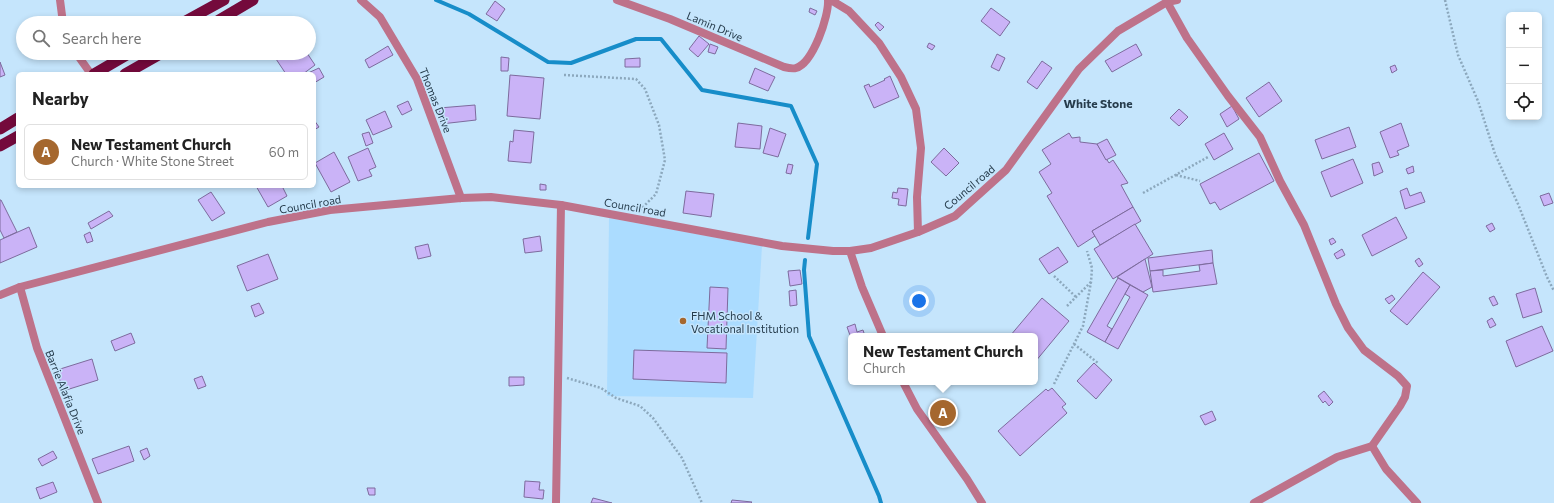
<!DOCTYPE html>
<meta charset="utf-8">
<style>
:root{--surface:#fff;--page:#f6f6f6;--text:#222;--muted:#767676;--line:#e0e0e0;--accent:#a5672e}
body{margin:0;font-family:Commissioner,sans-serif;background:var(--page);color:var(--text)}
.controls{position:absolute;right:12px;top:12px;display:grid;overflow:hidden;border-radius:6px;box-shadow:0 2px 6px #0003}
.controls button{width:36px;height:36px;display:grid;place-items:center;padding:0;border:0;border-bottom:1px solid var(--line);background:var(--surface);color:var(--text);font:20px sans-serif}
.you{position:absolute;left:919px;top:301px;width:14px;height:14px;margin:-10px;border:3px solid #fff;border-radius:50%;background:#1a73e8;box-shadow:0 0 0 6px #1a73e833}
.badge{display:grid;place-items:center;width:26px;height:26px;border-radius:50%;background:var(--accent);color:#fff;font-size:13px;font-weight:700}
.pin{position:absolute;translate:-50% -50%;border:2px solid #fff;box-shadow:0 1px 4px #0006}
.popup{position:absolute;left:848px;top:333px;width:190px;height:52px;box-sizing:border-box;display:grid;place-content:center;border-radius:6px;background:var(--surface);filter:drop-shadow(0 1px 3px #0005);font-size:13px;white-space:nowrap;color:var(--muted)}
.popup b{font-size:15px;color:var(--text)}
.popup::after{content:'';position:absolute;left:50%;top:100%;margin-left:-8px;border:8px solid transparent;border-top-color:var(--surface)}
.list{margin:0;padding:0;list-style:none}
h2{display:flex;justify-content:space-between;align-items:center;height:52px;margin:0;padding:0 16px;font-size:17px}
h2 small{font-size:13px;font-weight:400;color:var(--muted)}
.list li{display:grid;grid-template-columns:26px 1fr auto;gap:12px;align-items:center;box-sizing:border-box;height:56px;margin:0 8px 8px;padding:0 8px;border:1px solid var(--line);border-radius:6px}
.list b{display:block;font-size:15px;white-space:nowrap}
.list p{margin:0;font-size:13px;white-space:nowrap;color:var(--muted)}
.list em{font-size:13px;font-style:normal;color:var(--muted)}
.icon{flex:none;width:22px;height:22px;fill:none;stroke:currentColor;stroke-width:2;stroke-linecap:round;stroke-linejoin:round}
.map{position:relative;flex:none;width:1554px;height:503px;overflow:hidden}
.search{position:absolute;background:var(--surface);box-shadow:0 2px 6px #0003;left:16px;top:16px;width:300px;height:44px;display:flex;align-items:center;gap:10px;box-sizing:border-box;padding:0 14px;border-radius:22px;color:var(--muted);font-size:15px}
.panel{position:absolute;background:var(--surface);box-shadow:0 2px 6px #0003;left:16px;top:72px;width:300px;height:116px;border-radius:6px}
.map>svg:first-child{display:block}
.built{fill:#abdcff}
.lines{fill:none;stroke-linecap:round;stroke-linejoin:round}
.stream{stroke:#178dc9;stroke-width:4}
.building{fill:#cab3f7;stroke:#7d6b9d}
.path{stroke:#8ca8bd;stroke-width:2.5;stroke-dasharray:2 2;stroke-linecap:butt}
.minor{stroke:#be728a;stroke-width:8}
.trunk{stroke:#740a3c;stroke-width:11}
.poi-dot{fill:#a5672e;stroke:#c5e5fc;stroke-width:1.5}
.labels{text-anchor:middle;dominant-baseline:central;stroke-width:3;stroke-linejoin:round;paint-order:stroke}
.street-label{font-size:11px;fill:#263c4c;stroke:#c5e5fc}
.poi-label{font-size:11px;fill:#263c4c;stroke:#c5e5fc;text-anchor:start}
.neighbourhood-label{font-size:12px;font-weight:bold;fill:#263c4c;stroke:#c5e5fc}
</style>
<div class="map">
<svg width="1554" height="503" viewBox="0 0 1554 503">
<rect width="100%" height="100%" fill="#c5e5fc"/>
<polygon class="built" points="609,218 762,246 753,398 607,396"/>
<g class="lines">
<g class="stream">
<polyline points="436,0 469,14 548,62 571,63 636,39 661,39 702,90 791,106 817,164 808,238"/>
<polyline points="805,260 804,270 809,336 879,496 881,503"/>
</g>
</g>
<g class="building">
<polygon points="495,1 505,9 497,21 486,14"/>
<polygon points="810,8 817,11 815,15 809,12"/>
<polygon points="991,8 1010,22 1000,36 981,21"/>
<polygon points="878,22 884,27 880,31 875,25"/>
<polygon points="699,36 709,44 698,57 689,49"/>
<polygon points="929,43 935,46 932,50 927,47"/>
<polygon points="710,44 718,47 715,54 708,52"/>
<polygon points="1136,44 1142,55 1112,72 1105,61"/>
<polygon points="388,46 393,55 369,68 365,60"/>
<polygon points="272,53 307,53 315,65 303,74 286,74"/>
<polygon points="997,54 1005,58 999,71 991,67"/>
<polygon points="501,57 509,58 508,71 501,71"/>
<polygon points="640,58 640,67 625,67 625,59"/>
<polygon points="1042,61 1052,68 1037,89 1027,82"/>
<polygon points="0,62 5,75 0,77"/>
<polygon points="1395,65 1397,70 1392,73 1390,67"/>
<polygon points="319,68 324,77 314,83 314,74 308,73"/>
<polygon points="755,68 775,77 768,91 749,83"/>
<polygon points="510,75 544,78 540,119 507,116"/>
<polygon points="890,76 899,97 874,108 864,86 869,84 870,87 885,80 884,79"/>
<polygon points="1269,82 1282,101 1259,117 1246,98"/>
<polygon points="408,101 412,110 402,115 397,106"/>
<polygon points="475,105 476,120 441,124 439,108"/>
<polygon points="1232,106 1239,119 1227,127 1220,114"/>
<polygon points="1179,109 1188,117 1179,126 1170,118"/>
<polygon points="385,111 392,127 373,135 366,120"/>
<polygon points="314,120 319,127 314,130"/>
<polygon points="738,123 762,126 760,149 735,147"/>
<polygon points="1401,123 1409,146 1397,151 1399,155 1390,158 1380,132"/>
<polygon points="1349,127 1356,147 1322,159 1315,140"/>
<polygon points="770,128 786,134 778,157 763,153"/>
<polygon points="514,130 534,132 531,163 508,161 510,141 513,142"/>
<polygon points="369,132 373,143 366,146 362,134"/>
<polygon points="1069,133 1072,138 1080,137 1080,142 1097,144 1109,163 1113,160 1128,183 1121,185 1133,207 1092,231 1095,236 1078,247 1047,196 1052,193 1039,172 1051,164 1042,150"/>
<polygon points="1224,133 1233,149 1214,160 1205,144"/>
<polygon points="1107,139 1116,155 1106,160 1097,144"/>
<polygon points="368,148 376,167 369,170 372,176 358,181 348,157"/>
<polygon points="944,148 959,163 946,176 931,162"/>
<polygon points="334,152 350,182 331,192 315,163"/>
<polygon points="1259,153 1274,181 1220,210 1215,202 1210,204 1200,184"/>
<polygon points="1353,159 1363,183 1331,197 1321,172"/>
<polygon points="1379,162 1383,172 1374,176 1372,164"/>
<polygon points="788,164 793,165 791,174 786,173"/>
<polygon points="1413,166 1414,172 1408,174 1406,169"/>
<polygon points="540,184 546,185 546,190 540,190"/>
<polygon points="256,186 282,186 287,196 268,207"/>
<polygon points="898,188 908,189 906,206 898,205 899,199 892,198 893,192 897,193"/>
<polygon points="1407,188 1410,196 1421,192 1425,202 1405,209 1400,191"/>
<polygon points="686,191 714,194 711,217 683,213"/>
<polygon points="211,192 225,213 212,221 198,200"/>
<polygon points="1549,193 1553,203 1544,206 1540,196"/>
<polygon points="0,200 1,200 17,232 4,238 0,230"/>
<polygon points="1133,207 1141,221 1100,245 1092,231"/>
<polygon points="109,211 113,216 91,229 88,223"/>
<polygon points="1396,217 1407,238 1372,256 1362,235"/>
<polygon points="1492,223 1495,229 1490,232 1486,226"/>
<polygon points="1135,224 1153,254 1113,279 1094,249"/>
<polygon points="29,227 37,247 0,263 0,240"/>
<polygon points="90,232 93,241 87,243 84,235"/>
<polygon points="540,236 542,251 525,253 523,239"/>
<polygon points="1333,238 1336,242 1331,245 1329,240"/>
<polygon points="428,244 431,256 418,259 415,247"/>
<polygon points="1058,247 1068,262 1049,274 1039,259"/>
<polygon points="1342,249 1345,255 1337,259 1334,254"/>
<polygon points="1212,250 1213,263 1150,271 1148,258"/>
<polygon points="268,254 278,279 247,291 237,266"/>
<polygon points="1419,258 1423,264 1419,267 1415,261"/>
<polygon points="1145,259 1152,287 1143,292 1117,277"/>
<polygon points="1213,263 1217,284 1153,292 1150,271 1163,270 1163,276 1200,271 1199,265"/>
<polygon points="800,270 802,284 790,286 788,271"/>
<polygon points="1423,272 1440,287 1407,325 1390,311"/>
<polygon points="1118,278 1130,285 1107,326 1112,329 1105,342 1087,332"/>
<polygon points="1130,285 1148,295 1118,349 1105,342 1130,297 1125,294"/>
<polygon points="710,287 728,288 726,349 707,348"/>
<polygon points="1535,288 1542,312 1523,318 1516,294"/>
<polygon points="796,290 797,305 790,306 789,291"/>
<polygon points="1392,295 1395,299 1389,304 1385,299"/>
<polygon points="1494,296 1498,304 1493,306 1489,298"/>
<polygon points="1042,298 1069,321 1035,362 1035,336 1010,336"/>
<polygon points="259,303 264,313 255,317 251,306"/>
<polygon points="1492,318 1496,325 1490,328 1487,321"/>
<polygon points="855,324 857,332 863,330 865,336 851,336 851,338 847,327"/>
<polygon points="1542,326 1553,351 1516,367 1506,341"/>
<polygon points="131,333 135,343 115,351 111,341"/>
<polygon points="634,350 727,353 726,383 633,379"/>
<polygon points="92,359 98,380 63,391 57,370"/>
<polygon points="1094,363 1112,380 1096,399 1077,381"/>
<polygon points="202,376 206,386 198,389 194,379"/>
<polygon points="509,377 524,377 524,385 509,386"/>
<polygon points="1052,388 1066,404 1062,407 1067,413 1020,456 998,431 1046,389 1048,391"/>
<polygon points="1324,391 1333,402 1329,406 1325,401 1323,403 1318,396"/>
<polygon points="1212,411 1216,420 1205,425 1200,416"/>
<polygon points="129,446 134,461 98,474 92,459"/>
<polygon points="147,448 150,456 144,460 140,451"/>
<polygon points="53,451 57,458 42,466 38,459"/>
<polygon points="525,481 540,482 539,490 544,490 543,499 524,497"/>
<polygon points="53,482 57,492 40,499 36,488"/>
<polygon points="367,488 375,488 375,495 369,495"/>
<polygon points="593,498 612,503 591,503"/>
<polygon points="732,500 752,502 751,503 731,503"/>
</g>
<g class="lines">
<g class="path">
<polyline points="1445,0 1458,55 1478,101 1495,154 1518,204 1547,277 1554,291"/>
<polyline points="564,75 636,79 645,89 659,125 665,160 656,194 640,210"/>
<polyline points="1176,175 1200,181"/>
<polyline points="1143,193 1208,157"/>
<polyline points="1054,276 1076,297"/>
<polyline points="1067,306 1091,282"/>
<polyline points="1074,344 1098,363"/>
<polyline points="567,378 601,388 616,398 640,406 653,418 682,458 702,503"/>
<polyline points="1054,384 1083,326 1091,282 1092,268 1087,251"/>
</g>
<g class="minor">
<polyline points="60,0 63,23"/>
<polyline points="361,0 380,17 417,79 461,198"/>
<path d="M 617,0 L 670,19 L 784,67 C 788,68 793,69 796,68 C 813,63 829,16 828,0"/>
<polyline points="831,0 849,11 879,43 901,77 916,109 921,148 917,197 918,232"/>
<polyline points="1167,2 1187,38 1228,96 1260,137 1280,181 1304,225 1336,304 1348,328 1364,350 1398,376 1407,386 1405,397 1400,406 1372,446 1337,457 1254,503"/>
<polyline points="76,53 91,74"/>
<polyline points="850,251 862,287 883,336"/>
<polyline points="20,287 37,348 98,503"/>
<polyline points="0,295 20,287 268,222 330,210 461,198 491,197 561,205 782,246 833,251 850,251 871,248 918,232 955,216 1006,170 1079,69 1118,31 1167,2 1177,0"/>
<polyline points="903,382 917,409 967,479 982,503"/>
<polyline points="1372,446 1386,469 1417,503"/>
<polyline points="556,503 561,205"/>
</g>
<g class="trunk">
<polyline points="182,23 224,0"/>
<polyline points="214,23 253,0"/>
<polyline points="94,74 130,53"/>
<polyline points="125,74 162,53"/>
<polyline points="0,129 18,118"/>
<polyline points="0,146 18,136"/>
</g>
</g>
<circle class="poi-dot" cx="683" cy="321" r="4"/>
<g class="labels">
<g class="street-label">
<text transform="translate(715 26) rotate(23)">Lamin Drive</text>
<text transform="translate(436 100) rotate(68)">Thomas Drive</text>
<text transform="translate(969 187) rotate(-40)">Council road</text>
<text transform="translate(310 204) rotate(-10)">Council road</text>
<text transform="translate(635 207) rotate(10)">Council road</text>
<text transform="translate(66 392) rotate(68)">Barrie Alafia Drive</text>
</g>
<g class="poi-label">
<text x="691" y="315">FHM School &amp;<tspan x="691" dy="13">Vocational Institution</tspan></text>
</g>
<g class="neighbourhood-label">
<text x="1098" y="103">White Stone</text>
</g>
</g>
</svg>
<div class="controls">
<button>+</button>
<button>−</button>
<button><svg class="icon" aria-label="locate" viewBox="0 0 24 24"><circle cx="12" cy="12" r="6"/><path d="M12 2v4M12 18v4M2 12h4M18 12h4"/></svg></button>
</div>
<div class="you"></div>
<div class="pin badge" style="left:943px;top:413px">A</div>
<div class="popup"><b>New Testament Church</b>Church</div>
<div class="search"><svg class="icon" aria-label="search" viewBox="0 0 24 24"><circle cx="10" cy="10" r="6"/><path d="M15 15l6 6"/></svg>Search here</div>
<section class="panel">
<h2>Nearby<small></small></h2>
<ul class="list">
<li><span class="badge">A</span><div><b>New Testament Church</b><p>Church · White Stone Street</p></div><em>60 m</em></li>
</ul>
</section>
</div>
